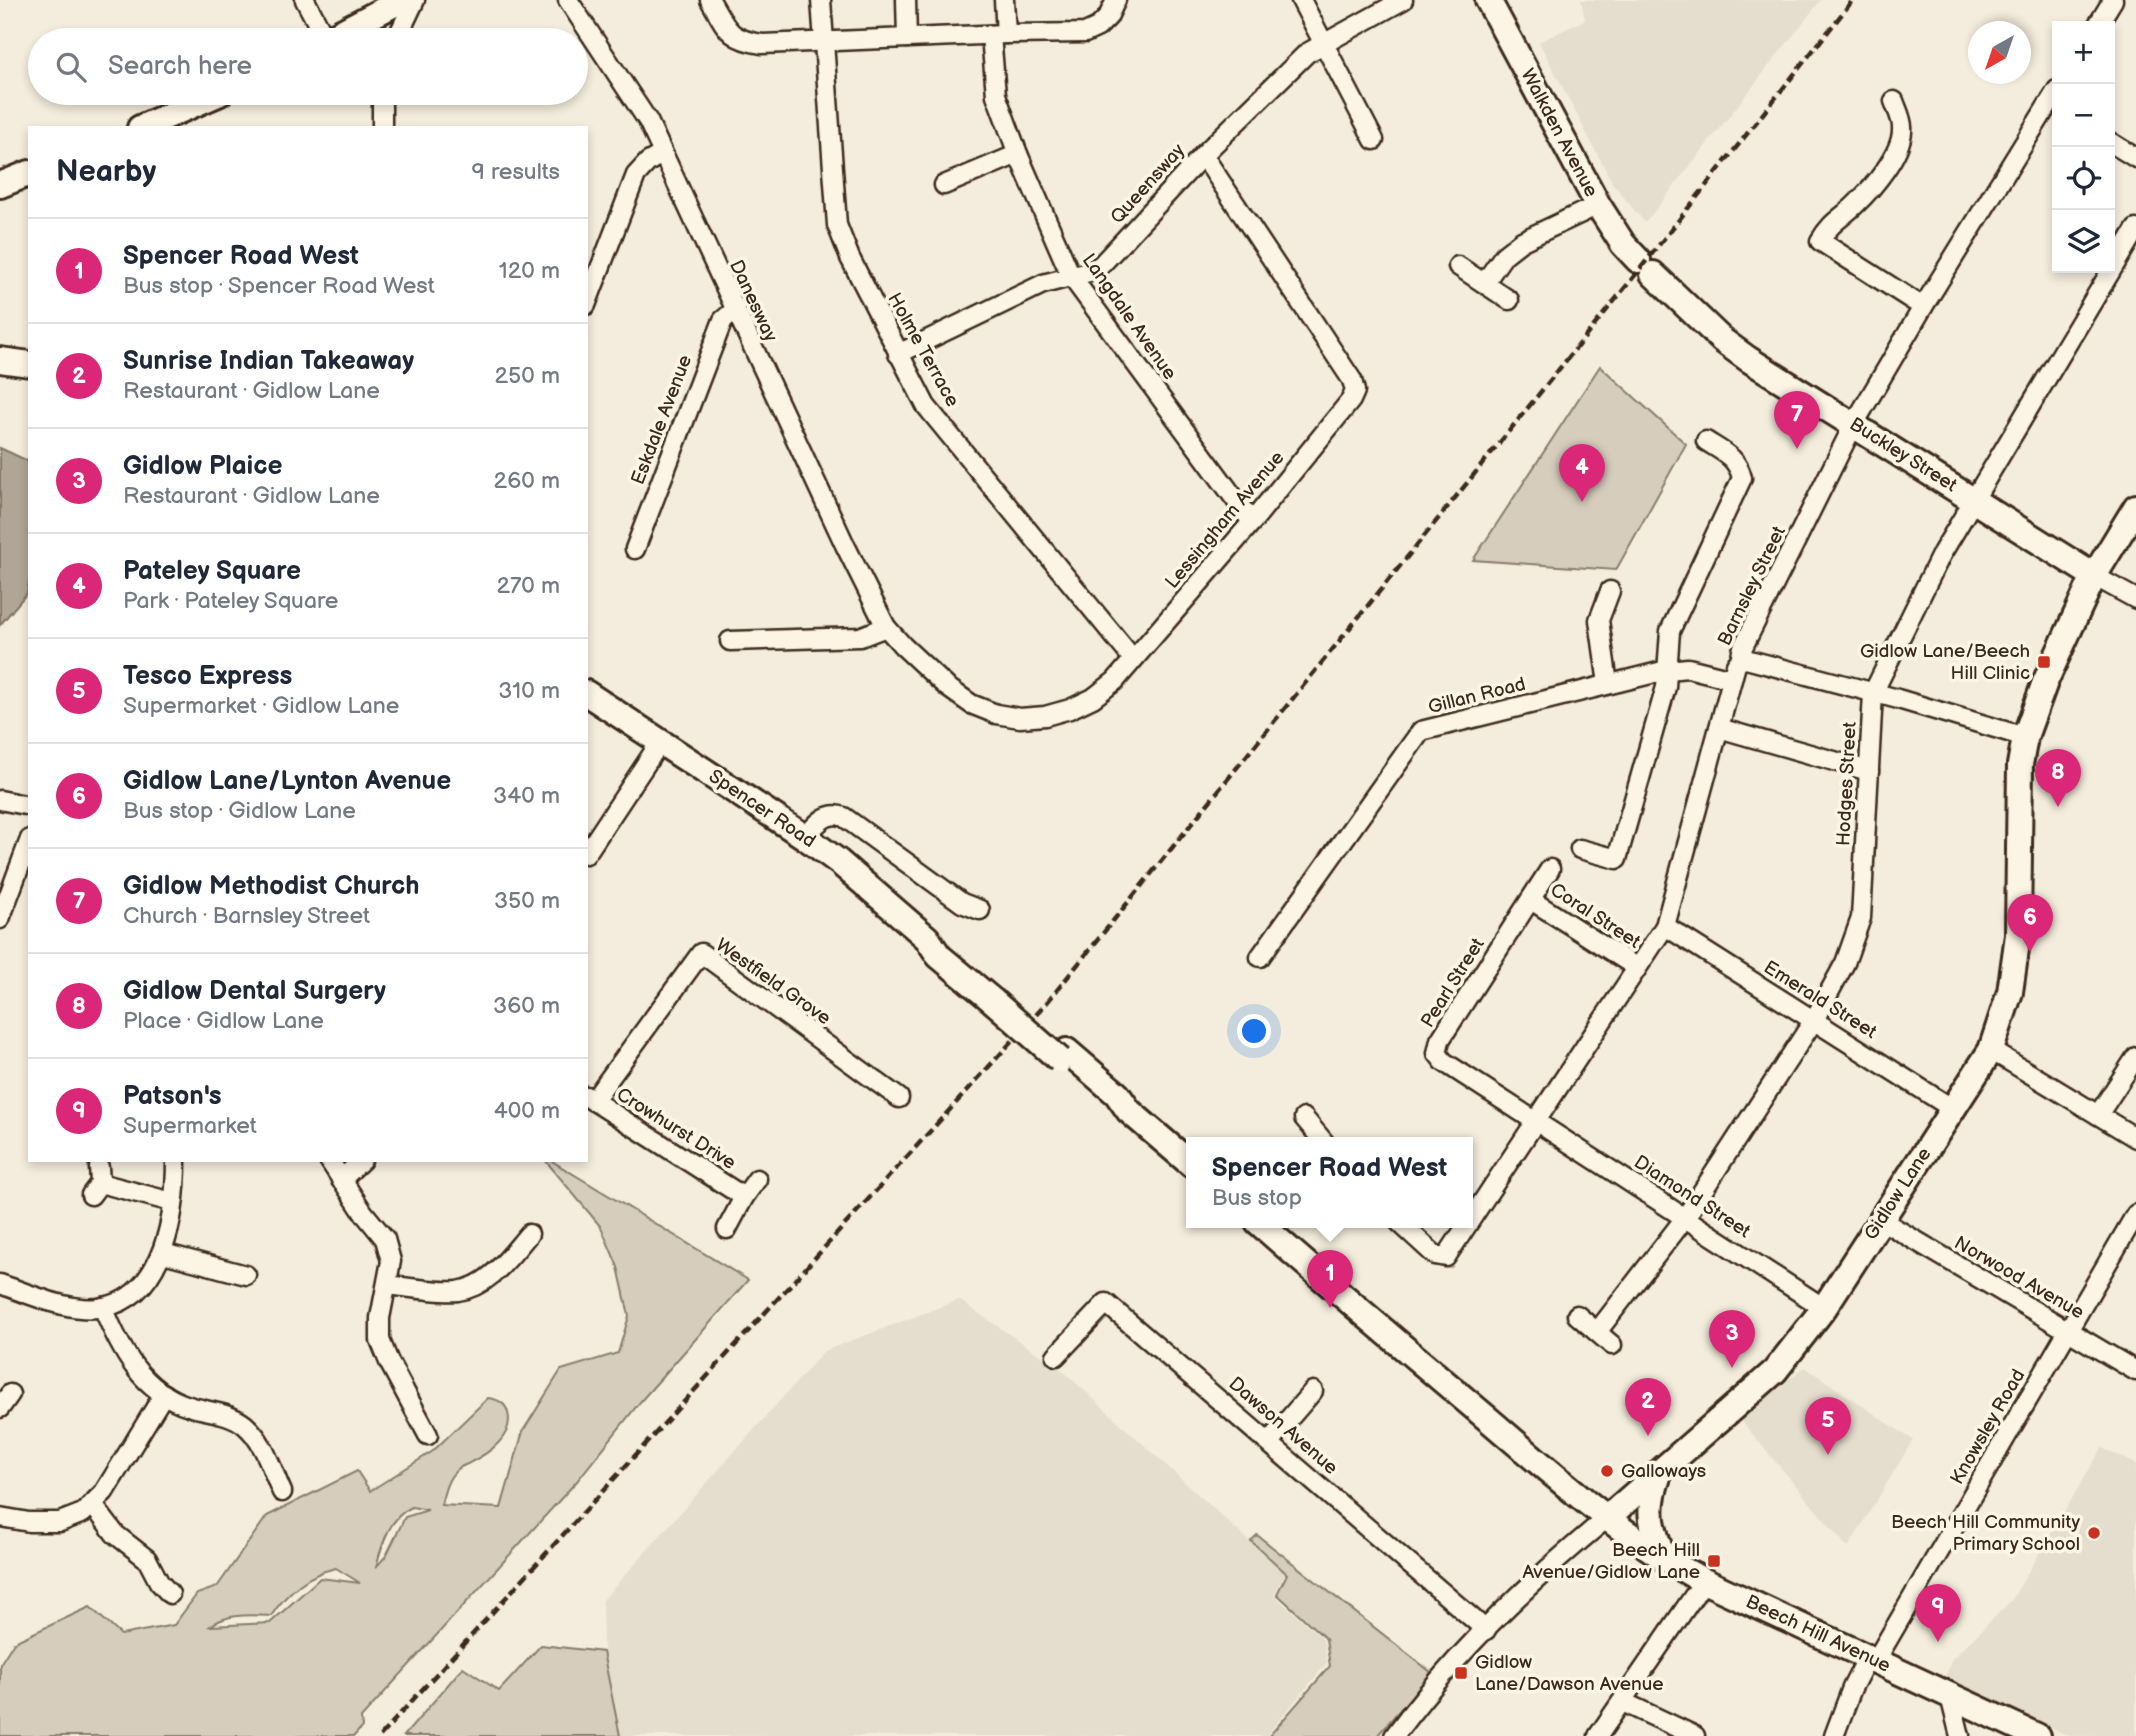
<!DOCTYPE html>
<meta charset="utf-8">
<style>
:root{--surface:#fff;--page:#f2f2f3;--text:#1f2937;--muted:#747a83;--line:#e0e1e3;--accent:#db2777}
body{margin:0;font-family:"Balsamiq Sans",sans-serif;background:var(--page);color:var(--text)}
.controls{position:absolute;right:21px;top:21px;display:grid;overflow:hidden;border-radius:0px;box-shadow:0 4px 10px #0003}
.controls button{width:63px;height:63px;display:grid;place-items:center;padding:0;border:0;border-bottom:2px solid var(--line);background:var(--surface);color:var(--text);font:35px sans-serif}
.compass{position:absolute;left:1968px;top:21px;width:63px;height:63px;border-radius:50%;background:var(--surface);box-shadow:0 4px 10px #0003;rotate:220deg}
.you{position:absolute;left:1255px;top:1032px;width:24px;height:24px;margin:-18px;border:5px solid #fff;border-radius:50%;background:#1a73e8;box-shadow:0 0 0 10px #1a73e833}
.badge{display:grid;place-items:center;width:46px;height:46px;border-radius:50%;background:var(--accent);color:#fff;font-size:23px;font-weight:700}
.pin{position:absolute;translate:-50% -58px;filter:drop-shadow(0 2px 4px #0008)}
.pin::after{content:'';position:absolute;top:37px;width:24px;height:21px;background:inherit;clip-path:polygon(0 0,100% 0,50% 100%)}
.popup{position:absolute;left:1186px;top:1137px;width:287px;height:91px;box-sizing:border-box;display:grid;place-content:center;border-radius:0px;background:var(--surface);filter:drop-shadow(0 2px 5px #0005);font-size:23px;white-space:nowrap;color:var(--muted)}
.popup b{font-size:26px;color:var(--text)}
.popup::after{content:'';position:absolute;left:50%;top:100%;margin-left:-14px;border:14px solid transparent;border-top-color:var(--surface)}
.list{margin:0;padding:0;list-style:none}
h2{display:flex;justify-content:space-between;align-items:center;height:91px;margin:0;padding:0 28px;font-size:30px}
h2 small{font-size:23px;font-weight:400;color:var(--muted)}
.list li{display:grid;grid-template-columns:46px 1fr auto;gap:21px;align-items:center;box-sizing:border-box;height:105px;padding:0 28px;border-top:2px solid var(--line)}
.list b{display:block;font-size:26px;white-space:nowrap}
.list p{margin:0;font-size:23px;white-space:nowrap;color:var(--muted)}
.list em{font-size:23px;font-style:normal;color:var(--muted)}
.icon{flex:none;width:38px;height:38px;fill:none;stroke:currentColor;stroke-width:2;stroke-linecap:round;stroke-linejoin:round}
.map{position:relative;flex:none;width:2136px;height:1736px;overflow:hidden}
.search{position:absolute;background:var(--surface);box-shadow:0 4px 10px #0003;left:28px;top:28px;width:560px;height:77px;display:flex;align-items:center;gap:18px;box-sizing:border-box;padding:0 24px;border-radius:38px;color:var(--muted);font-size:26px}
.panel{position:absolute;background:var(--surface);box-shadow:0 4px 10px #0003;left:28px;top:126px;width:560px;height:1036px;border-radius:0px}
.map>svg:first-child{display:block}
.built{fill:#e5ddce}
.green{fill:#d6cdbd;stroke:#887c6e;stroke-width:2;fill-rule:evenodd}
.water{fill:#b0a596;stroke:#817466;stroke-width:2}
.lines{fill:none;stroke-linecap:round;stroke-linejoin:round}
.street-casing{stroke:#3b2a1e;stroke-width:23}
.secondary-casing{stroke:#3b2a1e;stroke-width:30}
.street{stroke:#fcf5e5;stroke-width:18}
.secondary{stroke:#fcf5e5;stroke-width:24}
.rail{stroke:#3b2a1e;stroke-width:4.5;stroke-dasharray:10 5;stroke-linecap:butt}
.secondary-bridge-casing{stroke:#3b2a1e;stroke-width:30;stroke-linecap:butt}
.secondary-bridge{stroke:#fcf5e5;stroke-width:24}
.poi-dot{fill:#c8321e;stroke:#fcf5e5;stroke-width:2.5}
.labels{text-anchor:middle;dominant-baseline:central;stroke-width:7;stroke-linejoin:round;paint-order:stroke}
.street-label{font-size:19px;fill:#3b2a1e;stroke:#fcf5e5}
.poi-label{font-size:19px;fill:#3b2a1e;stroke:#fcf5e5;text-anchor:end}
</style>
<div class="map">
<svg width="2136" height="1736" viewBox="0 0 2136 1736">
<rect width="100%" height="100%" fill="#f4eddd"/>
<filter id="ink" filterUnits="userSpaceOnUse"><feTurbulence type="fractalNoise" baseFrequency=".0143" numOctaves="2"/><feDisplacementMap in="SourceGraphic" scale="14" xChannelSelector="R" yChannelSelector="G"/><feConvolveMatrix kernelMatrix="1 2 1 2 8 2 1 2 1" color-interpolation-filters="sRGB"/></filter>
<g filter="url(#ink)">
<g class="built">
<polygon points="1581,0 1821,0 1645,223 1613,184 1539,42 1585,20"/>
<polygon points="959,1300 1063,1371 1285,1574 1274,1595 1323,1639 1327,1663 1266,1736 620,1736 603,1652 602,1601 824,1351"/>
<polygon points="1805,1367 1913,1440 1848,1548 1739,1418"/>
<polygon points="2102,1448 2136,1464 2136,1736 2069,1736 1944,1679 1952,1659 2011,1601"/>
</g>
<g class="green">
<polygon points="1600,366 1686,444 1616,570 1473,560"/>
<path d="M 545,1160 L 550,1160 L 748,1280 L 640,1402 L 577,1481 L 361,1718 L 362,1727 L 354,1736 L 0,1736 L 0,1664 L 14,1642 L 90,1607 L 121,1635 L 174,1625 L 197,1594 L 217,1587 L 267,1516 L 357,1471 L 370,1491 L 433,1451 L 488,1398 C 497,1399 506,1403 508,1413 C 514,1436 489,1453 471,1462 C 467,1465 460,1466 457,1470 C 447,1478 444,1493 441,1505 L 501,1508 L 523,1431 L 561,1370 L 618,1353 L 629,1316 L 618,1267 L 601,1227 ZM 412,1507 L 428,1510 L 405,1517 L 386,1556 L 376,1567 C 382,1545 389,1517 412,1507 ZM 336,1568 L 360,1583 L 320,1578 L 270,1623 L 210,1626 C 228,1613 249,1615 271,1616 C 287,1592 308,1574 336,1568 Z"/>
<polygon points="1257,1535 1432,1673 1377,1736 1269,1736 1330,1666 1326,1639 1277,1594 1287,1574 1251,1541"/>
<polygon points="541,1645 603,1652 620,1736 404,1736 463,1667 499,1691"/>
</g>
<polygon class="water" points="0,448 30,462 30,576 27,593 0,625"/>
<g class="lines">
<defs>
<g id="street">
<polyline points="305,0 326,40"/>
<polyline points="568,0 648,121 845,545 886,627 903,646 947,687 971,704 996,714 1020,718 1045,716 1070,709 1093,698 1115,681 1252,522 1351,400 1355,391 1352,380 1203,155"/>
<path d="M 710,0 C 727,28 727,39 762,44 L 1006,34 L 1085,33 L 1098,27 L 1108,17 L 1116,0"/>
<polyline points="821,0 837,225 850,258 926,406 1133,659"/>
<polyline points="906,0 907,38"/>
<polyline points="1004,0 1006,34"/>
<polyline points="1301,0 1374,140"/>
<polyline points="2097,26 2113,0"/>
<polyline points="991,35 996,95 1018,154 1071,276 1252,522"/>
<polyline points="396,40 415,0"/>
<polyline points="382,93 382,128"/>
<path d="M 1894,101 C 1897,109 1902,119 1902,127 C 1904,152 1872,189 1854,206 C 1839,220 1831,222 1820,241 L 1923,307"/>
<polyline points="2110,142 2136,158"/>
<polyline points="944,185 1018,154"/>
<polyline points="1458,266 1509,300"/>
<polyline points="1485,282 1504,255 1522,241 1598,205"/>
<polyline points="586,305 636,175 648,162 662,154"/>
<polyline points="898,354 1043,284 1089,272 1101,265 1203,155 1307,53 1403,0"/>
<polyline points="635,549 723,320 735,310"/>
<polyline points="2094,576 2136,599"/>
<polyline points="730,641 860,637 886,627"/>
<polyline points="1740,660 1746,659 1898,699 2025,737"/>
<polyline points="1608,684 1599,620 1610,591"/>
<polyline points="1719,728 1869,771"/>
<polyline points="0,800 30,806"/>
<path d="M 805,837 C 816,825 826,810 844,817 L 962,903 L 980,910"/>
<path d="M 1580,849 L 1617,859 L 1666,687 L 1670,631 L 1742,478 C 1737,457 1723,452 1706,441"/>
<polyline points="586,854 661,741"/>
<polyline points="1550,869 1440,1040 1437,1053 1444,1062 1824,1308"/>
<polyline points="1531,900 1636,967"/>
<polyline points="0,919 30,839"/>
<polyline points="1665,926 1953,1109"/>
<polyline points="1260,957 1421,731 1667,670 1688,668 1732,679"/>
<polyline points="1991,1050 2136,1138"/>
<polyline points="586,1096 744,1197 727,1229"/>
<polyline points="593,1101 701,953 899,1098"/>
<polyline points="2098,1115 2136,1057"/>
<polyline points="1304,1118 1324,1142"/>
<polyline points="329,1160 363,1212 385,1239 391,1261 380,1318 380,1340 389,1362 428,1435"/>
<polyline points="341,1180 362,1160"/>
<polyline points="100,1183 172,1202"/>
<polyline points="91,1195 100,1183 99,1167"/>
<polyline points="744,1197 757,1179"/>
<polyline points="1881,1220 2136,1371"/>
<polyline points="1399,1222 1435,1255 1446,1257 1665,926 1736,665 1740,660 1743,647 1854,424 1923,307 2057,90"/>
<polyline points="163,1253 246,1275"/>
<path d="M 0,1284 C 30,1294 72,1314 104,1307 C 165,1295 176,1212 176,1160"/>
<path d="M 387,1285 C 406,1287 440,1293 458,1291 C 490,1286 509,1257 529,1234"/>
<path d="M 103,1307 C 120,1349 142,1392 189,1406 C 208,1412 229,1412 245,1425 C 264,1441 272,1470 282,1492"/>
<polyline points="1577,1315 1612,1345"/>
<polyline points="1597,1332 1685,1218 1814,1020 1845,963 1861,918 1873,693 1942,553 2136,229"/>
<polyline points="1056,1356 1106,1303 1486,1630"/>
<polyline points="0,1408 10,1394"/>
<polyline points="1269,1442 1313,1391"/>
<polyline points="93,1505 115,1534 147,1559 159,1582 170,1594"/>
<polyline points="0,1517 29,1522 60,1522 83,1513 104,1492 164,1394"/>
<polyline points="1876,1660 2136,1214"/>
<polyline points="1950,1696 1960,1736"/>
<polyline points="1623,1702 1695,1736"/>
<path d="M 1394,1736 C 1453,1656 1530,1581 1607,1518"/>
<polyline points="1598,1736 1704,1581"/>
<polyline points="1834,1736 1852,1688 1868,1657"/>
</g>
<g id="secondary">
<polyline points="1488,0 1598,205 1623,244 1638,260"/>
<polyline points="326,40 402,0"/>
<polyline points="140,128 220,93"/>
<polyline points="0,185 30,173"/>
<polyline points="1653,274 1722,340 1748,359 2094,576"/>
<polyline points="0,360 30,364"/>
<polyline points="586,693 805,837 839,862 927,938 939,956 993,1001"/>
<polyline points="1067,1051 1117,1094 1129,1111 1192,1165"/>
<path d="M 1258,1222 C 1334,1289 1411,1354 1488,1419 C 1556,1477 1624,1539 1704,1581 L 2037,1736"/>
<path d="M 1659,1474 C 1646,1509 1651,1525 1663,1558"/>
<polyline points="1607,1518 1775,1371 1824,1308 1991,1050 2010,992 2018,935 2020,765 2025,737 2045,682 2094,576 2136,507"/>
</g>
</defs>
<use href="#street" class="street-casing"/>
<use href="#secondary" class="secondary-casing"/>
<use href="#street" class="street"/>
<use href="#secondary" class="secondary"/>
<polyline class="rail" points="380,1736 1045,1005 1636,274 1853,0"/>
<defs>
<polyline id="secondary-bridge" points="993,1001 1060,1060"/>
</defs>
<use href="#secondary-bridge" class="secondary-bridge-casing"/>
<use href="#secondary-bridge" class="secondary-bridge"/>
</g>
</g>
<g class="poi-dot">
<rect x="2037" y="655" width="14" height="14" rx="3.5"/>
<circle cx="1607" cy="1471" r="7"/>
<circle cx="2094" cy="1533" r="7"/>
<rect x="1707" y="1554" width="14" height="14" rx="3.5"/>
<rect x="1454" y="1666" width="14" height="14" rx="3.5"/>
</g>
<g class="labels">
<g class="street-label">
<text transform="translate(1559 133) rotate(62)">Walkden Avenue</text>
<text transform="translate(1148 184) rotate(-48)">Queensway</text>
<text transform="translate(753 301) rotate(65)">Danesway</text>
<text transform="translate(1129 317) rotate(55)">Langdale Avenue</text>
<text transform="translate(923 350) rotate(61)">Holme Terrace</text>
<text transform="translate(662 420) rotate(-69)">Eskdale Avenue</text>
<text transform="translate(1903 455) rotate(32)">Buckley Street</text>
<text transform="translate(1225 520) rotate(-50)">Lessingham Avenue</text>
<text transform="translate(1752 586) rotate(-64)">Barnsley Street</text>
<text transform="translate(1477 696) rotate(-14)">Gillan Road</text>
<text transform="translate(1847 784) rotate(-87)">Hodges Street</text>
<text transform="translate(762 809) rotate(34)">Spencer Road</text>
<text transform="translate(1595 916) rotate(33)">Coral Street</text>
<text transform="translate(773 982) rotate(35)">Westfield Grove</text>
<text transform="translate(1453 983) rotate(-58)">Pearl Street</text>
<text transform="translate(1820 1000) rotate(32)">Emerald Street</text>
<text transform="translate(676 1129) rotate(32)">Crowhurst Drive</text>
<text transform="translate(1898 1194) rotate(-57)">Gidlow Lane</text>
<text transform="translate(1692 1197) rotate(33)">Diamond Street</text>
<text transform="translate(2019 1278) rotate(30)">Norwood Avenue</text>
<text transform="translate(1283 1426) rotate(41)">Dawson Avenue</text>
<text transform="translate(1988 1427) rotate(-60)">Knowsley Road</text>
<text transform="translate(1818 1634) rotate(25)">Beech Hill Avenue</text>
</g>
<g class="poi-label">
<text x="2030" y="651">Gidlow Lane/Beech<tspan x="2030" dy="22">Hill Clinic</tspan></text>
<text x="1621" y="1471" text-anchor="start">Galloways</text>
<text x="2080" y="1522">Beech Hill Community<tspan x="2080" dy="22">Primary School</tspan></text>
<text x="1700" y="1550">Beech Hill<tspan x="1700" dy="22">Avenue/Gidlow Lane</tspan></text>
<text x="1475" y="1662" text-anchor="start">Gidlow<tspan x="1475" dy="22">Lane/Dawson Avenue</tspan></text>
</g>
</g>
</svg>
<div class="controls">
<button>+</button>
<button>−</button>
<button><svg class="icon" aria-label="locate" viewBox="0 0 24 24"><circle cx="12" cy="12" r="6"/><path d="M12 2v4M12 18v4M2 12h4M18 12h4"/></svg></button>
<button><svg class="icon" aria-label="layers" viewBox="0 0 24 24"><path d="M12 4l9 5-9 5-9-5zM3 14l9 5 9-5"/></svg></button>
</div>
<svg class="compass" viewBox="-18 -18 36 36"><path d="M0-13l5 13h-10z" fill="#e53935"/><path d="M0 13l5-13h-10z" fill="#747a83"/></svg>
<div class="you"></div>
<div class="pin badge" style="left:1330px;top:1308px">1</div>
<div class="popup"><b>Spencer Road West</b>Bus stop</div>
<div class="pin badge" style="left:1648px;top:1436px">2</div>
<div class="pin badge" style="left:1732px;top:1368px">3</div>
<div class="pin badge" style="left:1582px;top:502px">4</div>
<div class="pin badge" style="left:1828px;top:1455px">5</div>
<div class="pin badge" style="left:2030px;top:952px">6</div>
<div class="pin badge" style="left:1797px;top:449px">7</div>
<div class="pin badge" style="left:2058px;top:807px">8</div>
<div class="pin badge" style="left:1938px;top:1642px">9</div>
<div class="search"><svg class="icon" aria-label="search" viewBox="0 0 24 24"><circle cx="10" cy="10" r="6"/><path d="M15 15l6 6"/></svg>Search here</div>
<section class="panel">
<h2>Nearby<small>9 results</small></h2>
<ul class="list">
<li><span class="badge">1</span><div><b>Spencer Road West</b><p>Bus stop · Spencer Road West</p></div><em>120 m</em></li>
<li><span class="badge">2</span><div><b>Sunrise Indian Takeaway</b><p>Restaurant · Gidlow Lane</p></div><em>250 m</em></li>
<li><span class="badge">3</span><div><b>Gidlow Plaice</b><p>Restaurant · Gidlow Lane</p></div><em>260 m</em></li>
<li><span class="badge">4</span><div><b>Pateley Square</b><p>Park · Pateley Square</p></div><em>270 m</em></li>
<li><span class="badge">5</span><div><b>Tesco Express</b><p>Supermarket · Gidlow Lane</p></div><em>310 m</em></li>
<li><span class="badge">6</span><div><b>Gidlow Lane/Lynton Avenue</b><p>Bus stop · Gidlow Lane</p></div><em>340 m</em></li>
<li><span class="badge">7</span><div><b>Gidlow Methodist Church</b><p>Church · Barnsley Street</p></div><em>350 m</em></li>
<li><span class="badge">8</span><div><b>Gidlow Dental Surgery</b><p>Place · Gidlow Lane</p></div><em>360 m</em></li>
<li><span class="badge">9</span><div><b>Patson's</b><p>Supermarket</p></div><em>400 m</em></li>
</ul>
</section>
</div>
